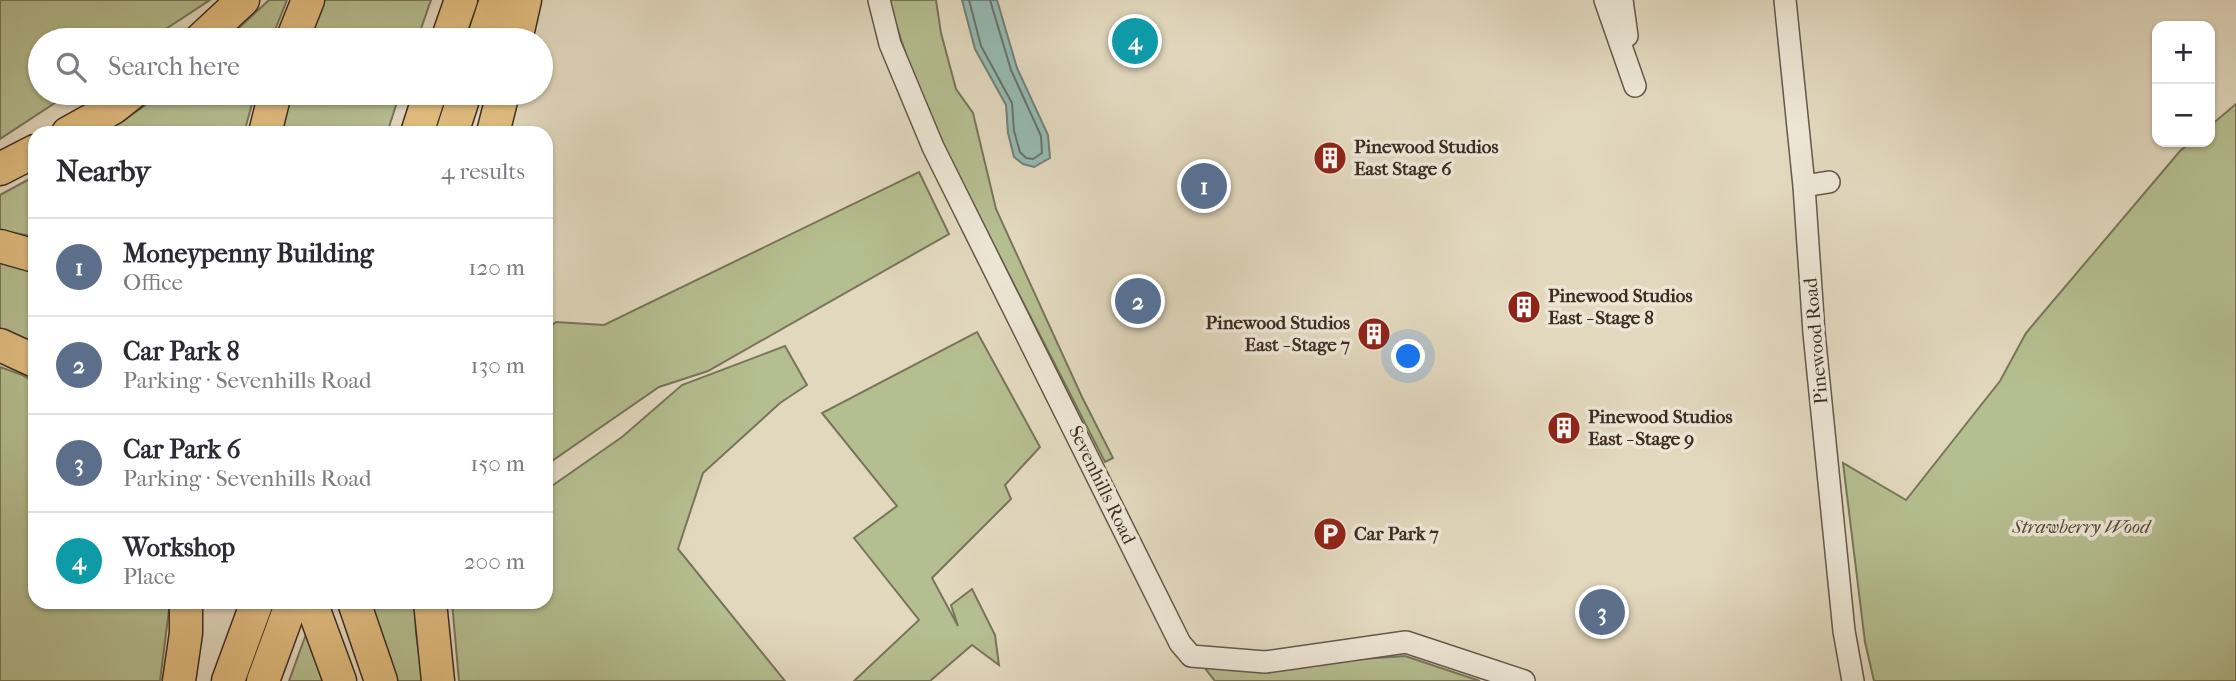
<!DOCTYPE html>
<meta charset="utf-8">
<style>
:root{--surface:#fff;--page:#f2f2f3;--text:#2b2b33;--muted:#7c7c81;--line:#e1e1e2;--accent:#1a73e8}
body{margin:0;font-family:"IM FELL French Canon",serif;background:var(--page);color:var(--text)}
.controls{position:absolute;right:21px;top:21px;display:grid;overflow:hidden;border-radius:14px;box-shadow:0 2px 5px #0004}
.controls button{width:63px;height:63px;display:grid;place-items:center;padding:0;border:0;border-bottom:2px solid var(--line);background:var(--surface);color:var(--text);font:35px sans-serif}
.you{position:absolute;left:1409px;top:357px;width:24px;height:24px;margin:-18px;border:5px solid #fff;border-radius:50%;background:#1a73e8;box-shadow:0 0 0 10px #1a73e833}
.badge{display:grid;place-items:center;width:46px;height:46px;border-radius:50%;background:var(--accent);color:#fff;font-size:23px;font-weight:700}
.pin{position:absolute;translate:-50% -50%;border:4px solid #fff;box-shadow:0 2px 7px #0006}
.list{margin:0;padding:0;list-style:none}
h2{display:flex;justify-content:space-between;align-items:center;height:91px;margin:0;padding:0 28px;font-size:30px}
h2 small{font-size:23px;font-weight:400;color:var(--muted)}
.list li{display:grid;grid-template-columns:46px 1fr auto;gap:21px;align-items:center;box-sizing:border-box;height:98px;padding:0 28px;border-top:2px solid var(--line)}
.list b{display:block;font-size:26px;white-space:nowrap}
.list p{margin:0;font-size:23px;white-space:nowrap;color:var(--muted)}
.list em{font-size:23px;font-style:normal;color:var(--muted)}
.icon{flex:none;width:38px;height:38px;fill:none;stroke:currentColor;stroke-width:2;stroke-linecap:round;stroke-linejoin:round}
.map{position:relative;flex:none;width:2236px;height:681px;overflow:hidden}
.search{position:absolute;background:var(--surface);box-shadow:0 2px 5px #0004;left:28px;top:28px;width:525px;height:77px;display:flex;align-items:center;gap:18px;box-sizing:border-box;padding:0 24px;border-radius:38px;color:var(--muted);font-size:26px}
.panel{position:absolute;background:var(--surface);box-shadow:0 2px 5px #0004;left:28px;top:126px;width:525px;height:483px;border-radius:21px}
.map>svg:first-child{display:block}
.green{fill:#b5be90;stroke:#78755a;stroke-width:2}
.water{fill:#95bab2;stroke:#718179;stroke-width:2}
.lines{fill:none;stroke-linecap:round;stroke-linejoin:round}
.shore{stroke:#68736a;stroke-width:2}
.minor-casing{stroke:#66574a;stroke-width:24}
.highway-casing{stroke:#3c2c23;stroke-width:35}
.minor{stroke:#ece6d5;stroke-width:21}
.highway{stroke:#e1bc7f;stroke-width:32}
.labels{text-anchor:middle;dominant-baseline:central;stroke-width:7;stroke-linejoin:round;paint-order:stroke}
.poi-label{font-size:19px;font-weight:bold;fill:#3c2c23;stroke:#ece6d5;text-anchor:start}
.street-label{font-size:19px;fill:#3c2c23;stroke:#ece6d5}
.park-label{font-size:19px;font-style:italic;fill:#544939;stroke:#ece6d5}
</style>
<div class="map">
<svg width="2236" height="681" viewBox="0 0 2236 681">
<rect width="100%" height="100%" fill="#e2d8be"/>
<filter id="stains"><feTurbulence type="fractalNoise" baseFrequency=".00286" numOctaves="4"/><feColorMatrix values="0 0 0 0 .2 0 0 0 0 .09 0 0 0 0 .02 0 0 0 .5 -.17"/></filter>
<radialGradient id="worn" r=".72"><stop offset=".6" stop-color="#630" stop-opacity="0"/><stop offset="1" stop-color="#630" stop-opacity=".3"/></radialGradient>
<g class="green">
<polygon points="0,0 210,0 149,40 40,40 40,93 70,93 0,139"/>
<polygon points="269,0 287,0 271,40 226,40"/>
<polygon points="319,0 431,0 417,40 303,40"/>
<polygon points="888,0 936,0 941,33 956,89 973,113 996,209 1082,397 1113,458 1105,462 924,109"/>
<polygon points="163,93 255,93 244,133 105,133"/>
<polygon points="286,93 400,93 387,133 276,133"/>
<polygon points="2236,104 2236,681 1874,681 1865,642 1843,463 1906,500 2000,381 2026,333 2180,151 2191,142 2210,142 2210,126"/>
<polygon points="919,172 949,234 708,371 659,387 546,465 546,330 556,322 604,325"/>
<polygon points="35,176 35,237 0,230 0,195"/>
<polygon points="0,257 16,267 35,273 35,350 0,334"/>
<polygon points="977,332 1040,447 1005,485 1011,499 932,578 958,626 951,605 972,589 995,635 999,665 972,645 930,681 854,681 919,620 854,538 897,506 822,413"/>
<polygon points="785,346 807,385 780,403 703,473 678,549 785,681 459,681 452,602 546,602 546,490 622,437 682,385"/>
<polygon points="0,367 22,375 35,383 35,602 170,602 160,681 0,681"/>
<polygon points="367,602 415,602 416,633 423,681 395,681"/>
<polygon points="309,626 327,681 289,681"/>
<polygon points="1405,656 1480,681 1215,681 1204,667 1235,668"/>
</g>
<polygon class="water" points="962,0 997,0 1017,68 1048,135 1050,158 1034,167 1023,164 1014,157 1008,133 1006,105 975,49"/>
<g class="lines">
<polyline class="shore" points="969,0 981,46 1012,103 1014,131 1020,152 1026,158 1033,159 1042,153 1041,136 1011,70 990,0"/>
<defs>
<g id="minor">
<polyline points="879,0 890,44 933,147 1180,643 1191,656 1265,662 1406,642 1524,681"/>
<polyline points="1605,0 1635,86"/>
<polyline points="1622,0 1627,36"/>
<polyline points="1785,0 1804,186 1814,333 1844,631 1853,681"/>
<polyline points="1804,186 1829,182"/>
</g>
<g id="highway">
<polyline points="200,40 243,0"/>
<polyline points="292,40 308,0"/>
<polyline points="447,40 461,0"/>
<polyline points="483,40 496,0"/>
<polyline points="516,40 525,0"/>
<polyline points="68,133 113,108 132,93"/>
<polyline points="265,133 275,93"/>
<polyline points="417,133 430,93"/>
<polyline points="452,133 465,93"/>
<polyline points="493,133 503,93"/>
<polyline points="0,169 35,151"/>
<polyline points="0,246 35,256"/>
<polyline points="0,345 35,361"/>
<polyline points="311,602 340,681"/>
<polyline points="354,602 381,681"/>
<polyline points="430,602 438,681"/>
<polyline points="179,681 186,633 186,602"/>
<polyline points="228,681 257,602"/>
<polyline points="263,681 292,602"/>
</g>
</defs>
<use href="#minor" class="minor-casing"/>
<use href="#highway" class="highway-casing"/>
<use href="#minor" class="minor"/>
<use href="#highway" class="highway"/>
</g>
<defs>
<symbol id="building-disc" viewBox="-11 -11 22 22"><circle r="9.5" fill="#8f2418" stroke="#ece6d5"/><path d="M-4-6H4V6H1V3H-1V6H-4ZM-2.5-4.3h1.7v1.8h-1.7ZM.8-4.3h1.7v1.8H.8ZM-2.5-1h1.7V.8h-1.7ZM.8-1h1.7V.8H.8Z" fill="#fff"/></symbol>
<symbol id="parking-disc" viewBox="-11 -11 22 22"><circle r="9.5" fill="#8f2418" stroke="#ece6d5"/><path d="M-3.5-5.5H1a3.5 3.5 0 0 1 0 7H-1V5.5H-3.5ZM-1-3.4V-.6H.8a1.4 1.4 0 0 0 0-2.8Z" fill="#fff"/></symbol>
</defs>
<g fill-rule="evenodd">
<use href="#building-disc" x="1311" y="139" width="38" height="38"/>
<use href="#building-disc" x="1505" y="288" width="38" height="38"/>
<use href="#building-disc" x="1355" y="315" width="38" height="38"/>
<use href="#building-disc" x="1545" y="409" width="38" height="38"/>
<use href="#parking-disc" x="1311" y="515" width="38" height="38"/>
</g>
<g class="labels">
<g class="poi-label">
<text x="1354" y="147">Pinewood Studios<tspan x="1354" dy="22">East Stage 6</tspan></text>
<text x="1548" y="296">Pinewood Studios<tspan x="1548" dy="22">East - Stage 8</tspan></text>
<text x="1350" y="323" text-anchor="end">Pinewood Studios<tspan x="1350" dy="22">East - Stage 7</tspan></text>
<text x="1588" y="417">Pinewood Studios<tspan x="1588" dy="22">East - Stage 9</tspan></text>
<text x="1354" y="534">Car Park 7</text>
</g>
<g class="street-label">
<text transform="translate(1816 341) rotate(-95)">Pinewood Road</text>
<text transform="translate(1102 485) rotate(64)">Sevenhills Road</text>
</g>
<g class="park-label">
<text x="2081" y="527">Strawberry Wood</text>
</g>
</g>
<rect width="100%" height="100%" filter="url(#stains)"/>
<rect width="100%" height="100%" fill="url(#worn)"/>
</svg>
<div class="controls">
<button>+</button>
<button>−</button>
</div>
<div class="you"></div>
<div class="pin badge" style="left:1204px;top:186px;background:#5c6f8a">1</div>
<div class="pin badge" style="left:1138px;top:301px;background:#5c6f8a">2</div>
<div class="pin badge" style="left:1602px;top:612px;background:#5c6f8a">3</div>
<div class="pin badge" style="left:1135px;top:41px;background:#0f9aa8">4</div>
<div class="search"><svg class="icon" aria-label="search" viewBox="0 0 24 24"><circle cx="10" cy="10" r="6"/><path d="M15 15l6 6"/></svg>Search here</div>
<section class="panel">
<h2>Nearby<small>4 results</small></h2>
<ul class="list">
<li><span class="badge" style="background:#5c6f8a">1</span><div><b>Moneypenny Building</b><p>Office</p></div><em>120 m</em></li>
<li><span class="badge" style="background:#5c6f8a">2</span><div><b>Car Park 8</b><p>Parking · Sevenhills Road</p></div><em>130 m</em></li>
<li><span class="badge" style="background:#5c6f8a">3</span><div><b>Car Park 6</b><p>Parking · Sevenhills Road</p></div><em>150 m</em></li>
<li><span class="badge" style="background:#0f9aa8">4</span><div><b>Workshop</b><p>Place</p></div><em>200 m</em></li>
</ul>
</section>
</div>
